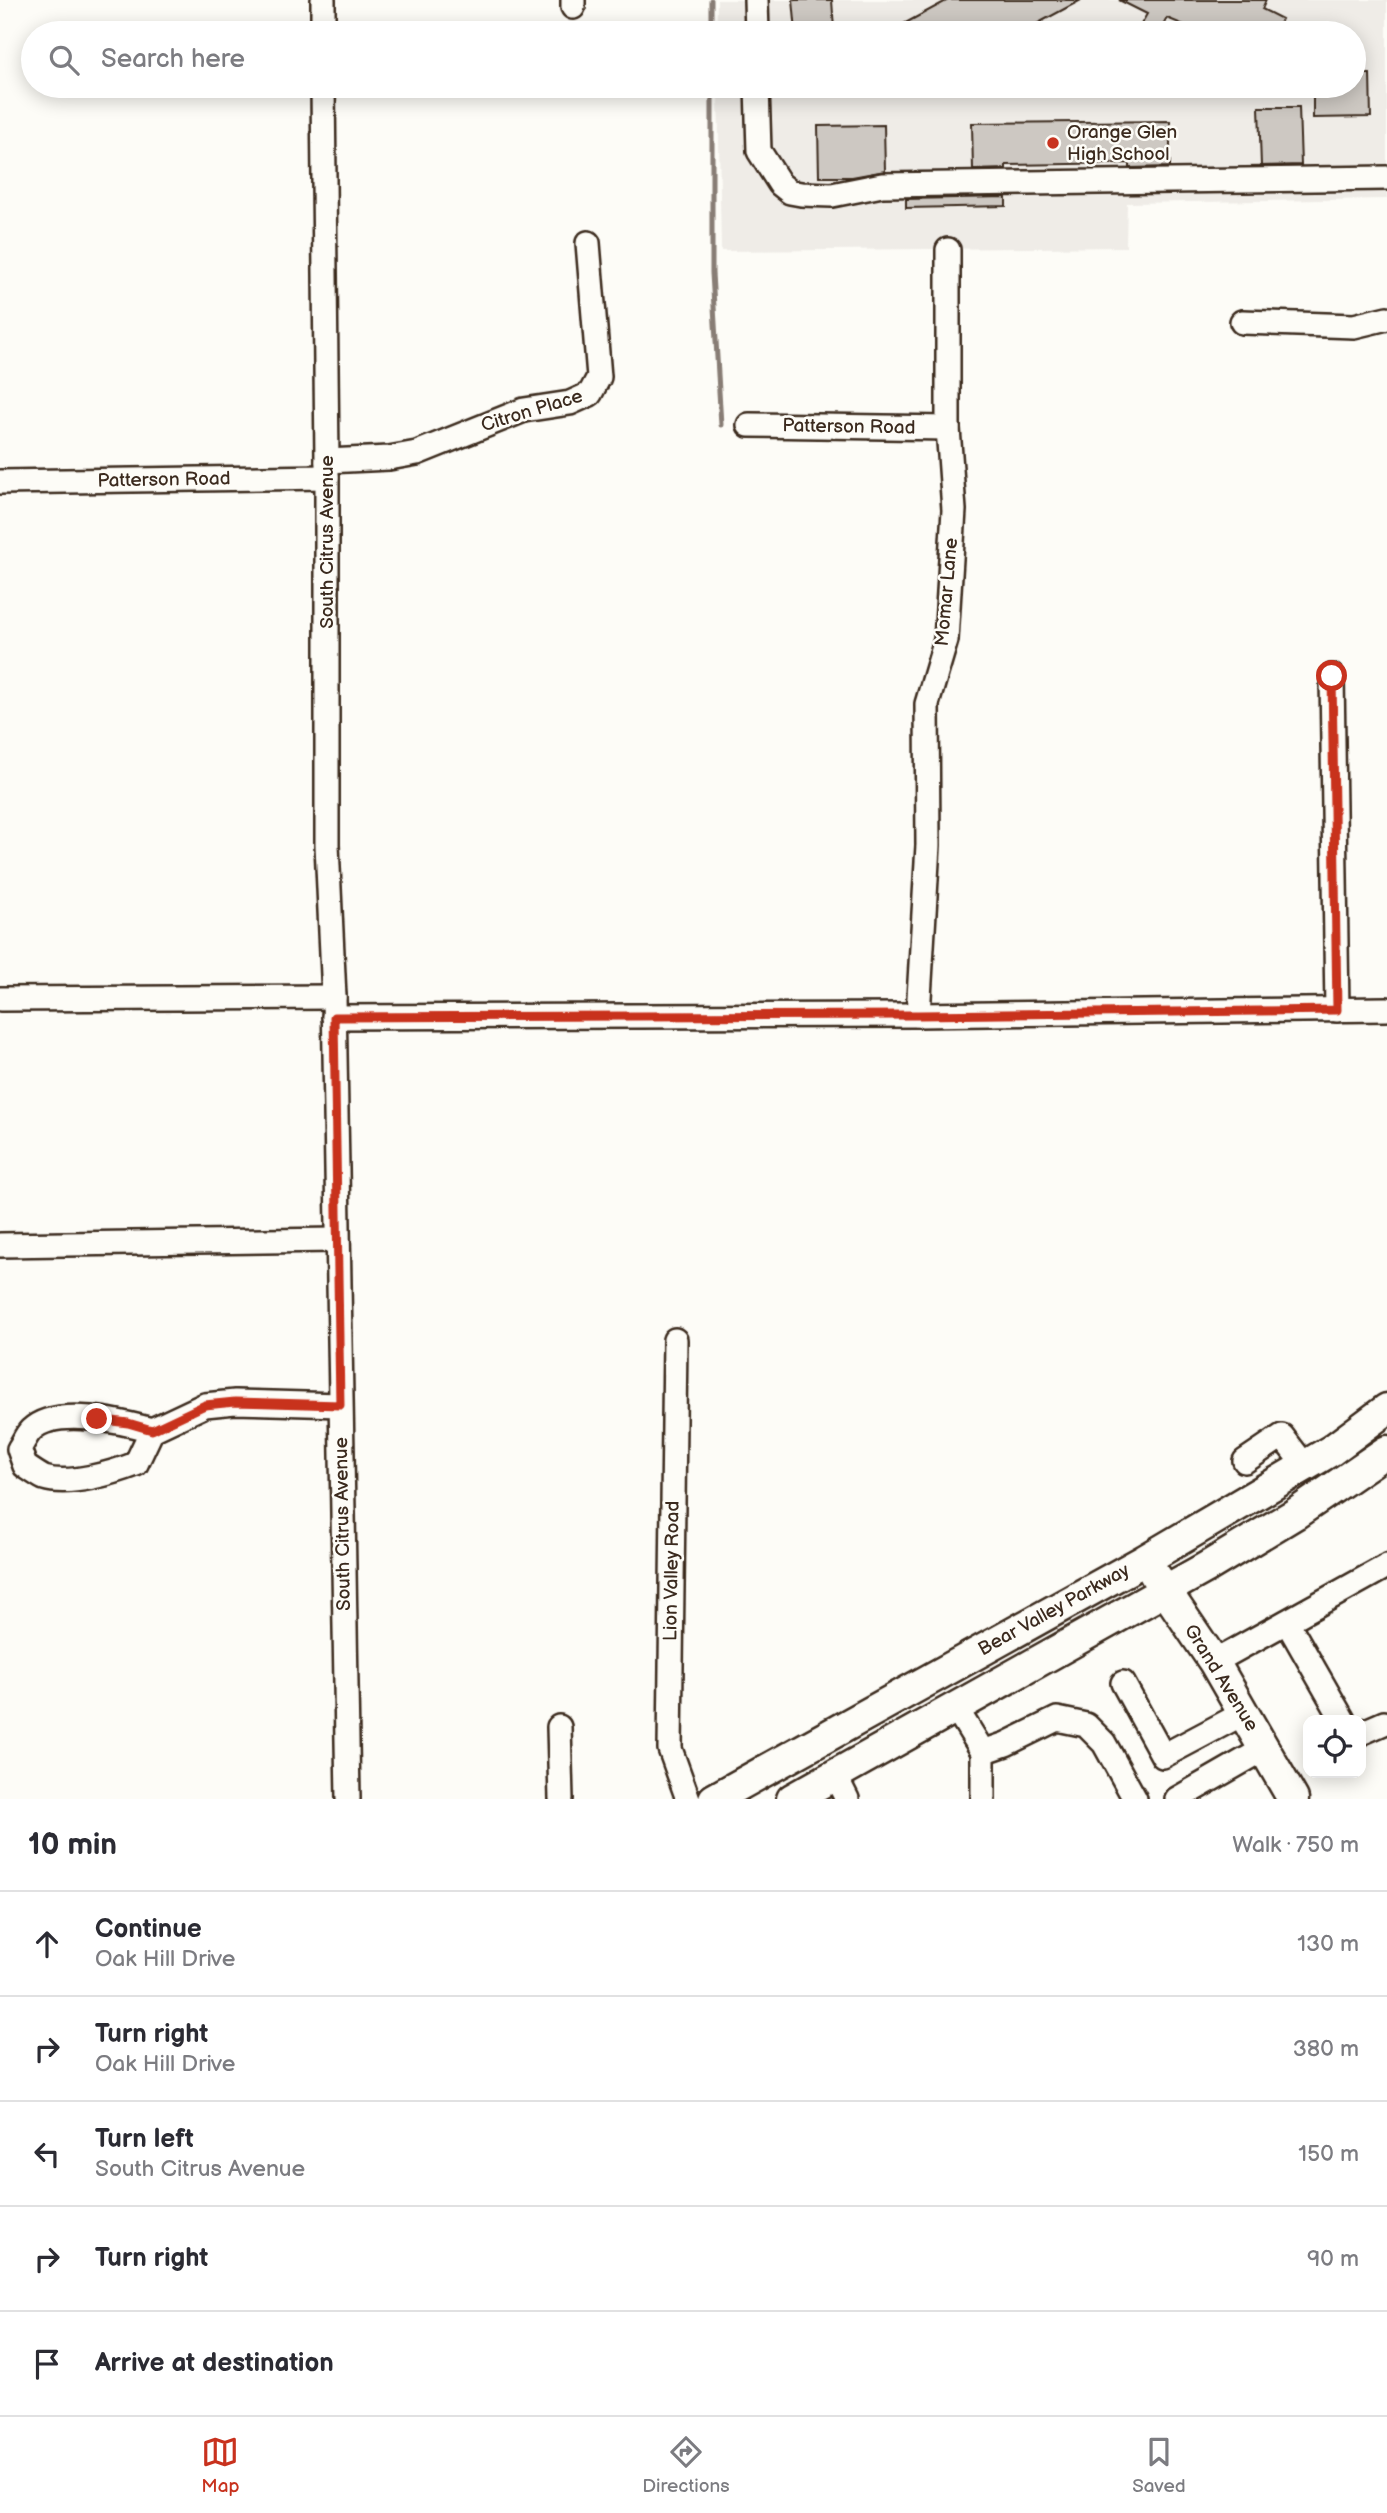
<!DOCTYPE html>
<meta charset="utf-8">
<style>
:root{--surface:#fff;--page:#f7f7f7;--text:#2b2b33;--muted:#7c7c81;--line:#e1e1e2;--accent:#c8321e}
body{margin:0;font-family:"Balsamiq Sans",sans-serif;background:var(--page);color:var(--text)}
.controls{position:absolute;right:21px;bottom:21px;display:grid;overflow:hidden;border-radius:14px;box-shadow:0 4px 18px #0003}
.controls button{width:63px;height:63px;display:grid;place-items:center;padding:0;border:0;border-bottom:2px solid var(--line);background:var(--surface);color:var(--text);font:35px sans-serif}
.stop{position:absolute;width:21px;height:21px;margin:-16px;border:5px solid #c8321e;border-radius:50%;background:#fff}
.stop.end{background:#c8321e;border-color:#fff;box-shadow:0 2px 7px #0008}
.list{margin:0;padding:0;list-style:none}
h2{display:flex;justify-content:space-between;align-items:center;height:91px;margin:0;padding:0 28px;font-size:30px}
h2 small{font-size:23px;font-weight:400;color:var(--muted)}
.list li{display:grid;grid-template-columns:46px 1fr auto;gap:21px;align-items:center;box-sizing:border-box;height:105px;padding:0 28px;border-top:2px solid var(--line)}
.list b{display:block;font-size:26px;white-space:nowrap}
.list p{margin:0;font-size:23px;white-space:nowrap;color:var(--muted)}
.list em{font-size:23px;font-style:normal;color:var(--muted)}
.icon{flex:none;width:38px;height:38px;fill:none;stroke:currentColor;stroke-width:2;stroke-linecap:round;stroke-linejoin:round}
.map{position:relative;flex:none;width:1387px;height:1799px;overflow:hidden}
.search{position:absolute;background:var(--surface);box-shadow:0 4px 18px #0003;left:21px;right:21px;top:21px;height:77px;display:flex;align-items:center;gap:18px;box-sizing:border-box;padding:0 24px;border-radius:38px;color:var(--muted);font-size:26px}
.sheet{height:616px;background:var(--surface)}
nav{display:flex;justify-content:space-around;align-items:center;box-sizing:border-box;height:98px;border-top:2px solid var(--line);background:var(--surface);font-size:19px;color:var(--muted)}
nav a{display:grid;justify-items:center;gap:4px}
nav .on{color:var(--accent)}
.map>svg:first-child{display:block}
.built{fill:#efece7}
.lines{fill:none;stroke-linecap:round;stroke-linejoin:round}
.stream{stroke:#887d74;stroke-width:5}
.building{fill:#cdc8c2;stroke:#3b2a1e;stroke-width:2}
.minor-casing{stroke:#3b2a1e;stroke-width:28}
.major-casing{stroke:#3b2a1e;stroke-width:35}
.minor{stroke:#fdfcf7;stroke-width:23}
.major{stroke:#fdfcf7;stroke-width:30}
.route{stroke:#c8321e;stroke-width:9}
.poi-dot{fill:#c8321e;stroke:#fdfcf7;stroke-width:2.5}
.labels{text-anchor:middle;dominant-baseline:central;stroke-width:5;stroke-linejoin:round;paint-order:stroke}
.poi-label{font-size:19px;fill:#3b2a1e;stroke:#fdfcf7;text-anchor:start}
.street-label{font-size:19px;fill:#3b2a1e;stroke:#fdfcf7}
</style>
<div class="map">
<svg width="1387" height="1799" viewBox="0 0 1387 1799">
<rect width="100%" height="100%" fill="#fdfcf7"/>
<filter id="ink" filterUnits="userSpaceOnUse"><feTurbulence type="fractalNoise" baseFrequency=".0143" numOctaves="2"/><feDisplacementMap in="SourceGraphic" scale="14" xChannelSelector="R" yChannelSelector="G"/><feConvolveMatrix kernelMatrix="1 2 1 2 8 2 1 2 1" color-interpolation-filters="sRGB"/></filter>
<g filter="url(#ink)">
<polygon class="built" points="717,0 1387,0 1387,199 1127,203 1126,247 721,251 718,86 1354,86 1354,33 717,33"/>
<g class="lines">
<g class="stream">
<polyline points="711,0 711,33"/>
<polyline points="712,86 712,273 721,425"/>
</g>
</g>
<g class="building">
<polygon points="793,0 832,0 834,29 796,32"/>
<polygon points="948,0 1081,0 1020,33 887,33"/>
<polygon points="1119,0 1266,0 1262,9 1282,19 1275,33 1192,33 1194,29 1167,18 1159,33 1136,33 1147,14"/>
<polygon points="1354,74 1370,74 1371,117 1313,118 1313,86 1354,86"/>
<polygon points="1259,107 1299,107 1301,165 1261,166"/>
<polygon points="1170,121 1170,167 1130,168 1130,163 1006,165 1006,169 973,170 972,123"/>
<polygon points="884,125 885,171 852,177 819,177 818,126"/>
<polygon points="1006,197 1006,206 906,208 906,199"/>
</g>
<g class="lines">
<defs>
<g id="minor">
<polyline points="323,0 323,33"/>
<polyline points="573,0 573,7"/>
<polyline points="756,0 757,33"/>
<polyline points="323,86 327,461 327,845 334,997 348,1799"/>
<polyline points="757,86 759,151 780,184 790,192 801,194 832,195 882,185 1387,178"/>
<polyline points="1242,322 1354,326 1387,318"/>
<polyline points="749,425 948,428"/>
<polyline points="327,461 389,458 417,453 524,410 570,403 590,394 599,377 588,243"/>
<polyline points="0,482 327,477"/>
<polyline points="1332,676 1337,1010"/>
<polyline points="0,999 334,997"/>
<polyline points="918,1015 928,845 927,704 946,640 954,510 948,428 948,250"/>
<polyline points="334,1017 918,1015 1387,1009"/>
<polyline points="0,1245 337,1240"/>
<polyline points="675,1340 670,1749 688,1799"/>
<path d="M 152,1430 L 136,1464 C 113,1473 69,1486 44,1478 C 38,1475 31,1470 25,1466 L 19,1449 C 23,1443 26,1435 31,1430 C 55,1406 123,1422 152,1430 L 205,1405 L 235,1402 L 340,1405"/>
<polyline points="1245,1461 1282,1436 1305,1466"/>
<polyline points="1287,1622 1343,1720"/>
<polyline points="1214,1662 1387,1566"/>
<polyline points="1123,1683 1163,1756 1244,1713"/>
<polyline points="956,1708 983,1752 983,1799"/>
<polyline points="559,1727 561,1799"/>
<polyline points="1361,1733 1384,1723"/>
<polyline points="983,1752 1006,1744 1057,1719 1086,1725 1104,1743 1135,1799"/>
<polyline points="835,1775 847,1799"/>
<polyline points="1177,1799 1264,1749"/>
</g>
<g id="major">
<polyline points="1155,1575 1214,1662 1293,1799"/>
<polyline points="714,1799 1145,1560 1332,1450 1387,1409"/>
<polyline points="792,1799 1207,1567 1295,1514 1387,1451"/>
</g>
</defs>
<use href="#minor" class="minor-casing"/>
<use href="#major" class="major-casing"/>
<use href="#minor" class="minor"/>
<use href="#major" class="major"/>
</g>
</g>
<g class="lines" filter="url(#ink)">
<polyline class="route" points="97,1419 128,1423 152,1430 205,1405 235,1402 340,1405 334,1017 919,1015 1337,1010 1332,676"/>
</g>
<circle class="poi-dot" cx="1053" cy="143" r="7"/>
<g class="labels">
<g class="poi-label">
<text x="1067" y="132">Orange Glen<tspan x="1067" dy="22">High School</tspan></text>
</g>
<g class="street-label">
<text transform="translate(532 411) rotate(-17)">Citron Place</text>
<text transform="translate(849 427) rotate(1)">Patterson Road</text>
<text transform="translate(164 480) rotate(-1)">Patterson Road</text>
<text transform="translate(327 542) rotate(-90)">South Citrus Avenue</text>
<text transform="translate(947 592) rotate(-85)">Momar Lane</text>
<text transform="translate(343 1524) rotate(-91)">South Citrus Avenue</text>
<text transform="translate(672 1571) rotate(-89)">Lion Valley Road</text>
<text transform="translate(1054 1610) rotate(-29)">Bear Valley Parkway</text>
<text transform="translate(1221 1678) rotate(58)">Grand Avenue</text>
</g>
</g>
</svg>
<div class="controls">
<button><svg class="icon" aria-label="locate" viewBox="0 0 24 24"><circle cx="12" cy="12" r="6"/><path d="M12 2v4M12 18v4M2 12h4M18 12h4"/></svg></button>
</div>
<div class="stop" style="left:1332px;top:676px"></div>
<div class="stop end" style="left:97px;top:1419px"></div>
<div class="search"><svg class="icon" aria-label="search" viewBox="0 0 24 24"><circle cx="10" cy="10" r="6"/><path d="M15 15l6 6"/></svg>Search here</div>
</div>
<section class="sheet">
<h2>10 min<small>Walk · 750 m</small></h2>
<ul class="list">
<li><svg class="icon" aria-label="ahead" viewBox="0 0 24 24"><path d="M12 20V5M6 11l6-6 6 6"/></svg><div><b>Continue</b><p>Oak Hill Drive</p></div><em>130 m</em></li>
<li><svg class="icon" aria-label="right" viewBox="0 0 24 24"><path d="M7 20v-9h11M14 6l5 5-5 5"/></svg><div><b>Turn right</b><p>Oak Hill Drive</p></div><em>380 m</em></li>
<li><svg class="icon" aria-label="left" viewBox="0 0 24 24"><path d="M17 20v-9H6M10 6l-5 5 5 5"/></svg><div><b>Turn left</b><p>South Citrus Avenue</p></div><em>150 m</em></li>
<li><svg class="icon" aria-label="right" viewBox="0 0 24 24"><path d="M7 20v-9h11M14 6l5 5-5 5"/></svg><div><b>Turn right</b></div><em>90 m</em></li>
<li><svg class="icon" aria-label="arrive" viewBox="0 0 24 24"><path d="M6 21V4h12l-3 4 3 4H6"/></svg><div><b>Arrive at destination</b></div></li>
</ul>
</section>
<nav>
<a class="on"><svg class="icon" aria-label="map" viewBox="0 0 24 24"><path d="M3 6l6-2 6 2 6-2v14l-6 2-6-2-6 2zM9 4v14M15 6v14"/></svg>Map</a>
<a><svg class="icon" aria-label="directions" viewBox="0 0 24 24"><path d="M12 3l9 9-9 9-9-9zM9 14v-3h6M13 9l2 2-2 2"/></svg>Directions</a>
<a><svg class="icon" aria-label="saved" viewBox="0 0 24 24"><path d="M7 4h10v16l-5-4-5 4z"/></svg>Saved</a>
</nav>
